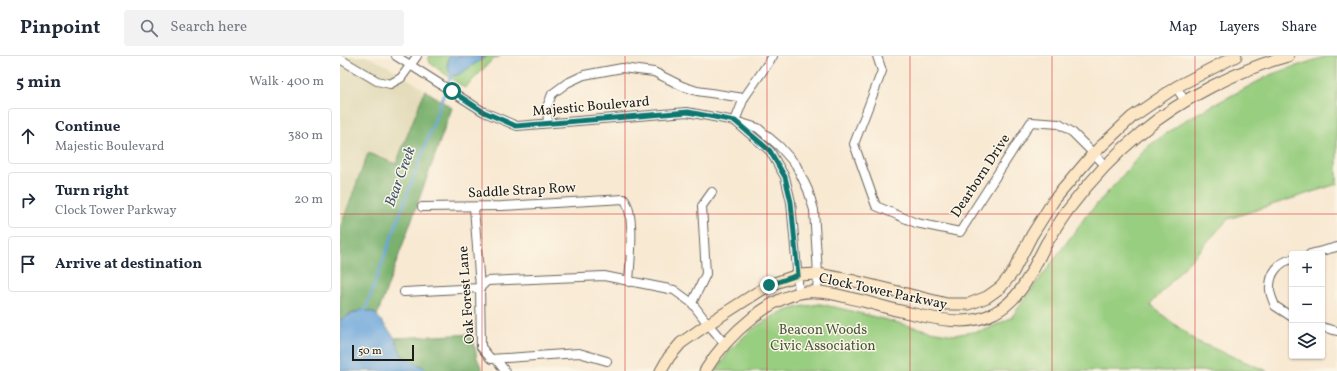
<!DOCTYPE html>
<meta charset="utf-8">
<style>
:root{--surface:#fff;--page:#f2f2f3;--text:#1f2937;--muted:#747a83;--line:#e0e1e3}
body{margin:0;font-family:Vollkorn,serif;background:var(--page);color:var(--text)}
.controls{position:absolute;right:12px;bottom:12px;display:grid;overflow:hidden;border-radius:4px;box-shadow:0 1px 3px #0004}
.controls button{width:36px;height:36px;display:grid;place-items:center;padding:0;border:0;border-bottom:1px solid var(--line);background:var(--surface);color:var(--text);font:20px sans-serif}
.scale{position:absolute;left:12px;bottom:10px;width:62px;box-sizing:border-box;padding-left:4px;border:2px solid #1c1c1c;border-top:0;font-size:11px;line-height:14px;white-space:nowrap;color:#1c1c1c;-webkit-text-stroke:3px #fcf5e5;paint-order:stroke}
.stop{position:absolute;width:12px;height:12px;margin:-9px;border:3px solid #0f766e;border-radius:50%;background:#fff}
.stop.end{background:#0f766e;border-color:#fff;box-shadow:0 1px 4px #0008}
.list{margin:0;padding:0;list-style:none}
h2{display:flex;justify-content:space-between;align-items:center;height:52px;margin:0;padding:0 16px;font-size:17px}
h2 small{font-size:13px;font-weight:400;color:var(--muted)}
.list li{display:grid;grid-template-columns:26px 1fr auto;gap:12px;align-items:center;box-sizing:border-box;height:56px;margin:0 8px 8px;padding:0 8px;border:1px solid var(--line);border-radius:4px}
.list b{display:block;font-size:15px;white-space:nowrap}
.list p{margin:0;font-size:13px;white-space:nowrap;color:var(--muted)}
.list em{font-size:13px;font-style:normal;color:var(--muted)}
.icon{flex:none;width:22px;height:22px;fill:none;stroke:currentColor;stroke-width:2;stroke-linecap:round;stroke-linejoin:round}
.map{position:relative;flex:none;width:997px;height:315px;overflow:hidden}
header{display:flex;align-items:center;gap:24px;box-sizing:border-box;height:56px;padding:0 20px;background:var(--surface);border-bottom:1px solid var(--line)}
header strong{font-size:19px}
nav{display:flex;gap:22px;margin-inline-start:auto;font-size:14px}
.search{width:280px;height:36px;background:var(--page);display:flex;align-items:center;gap:10px;box-sizing:border-box;padding:0 14px;border-radius:4px;color:var(--muted);font-size:15px}
main{display:flex}
aside{flex:1;background:var(--surface)}
.map>svg:first-child{display:block}
.built{fill:#e3dbba}
.green{fill:#98ce80;stroke:#5a754e}
.forest{fill:#7ab16e;stroke:#4b6645}
.water{fill:#6aa6db;stroke:#43617c}
.lines{fill:none;stroke-linecap:round;stroke-linejoin:round}
.stream{stroke:#6aa6db;stroke-width:2.5}
.street-casing{stroke:#69645c;stroke-width:10}
.secondary-casing{stroke:#69645c;stroke-width:13}
.street{stroke:#fff;stroke-width:8}
.secondary{stroke:#fce6c4;stroke-width:11}
.route{stroke:#0f766e;stroke-width:5}
.grid{fill:none;stroke:#d62828;stroke-width:1;stroke-opacity:0.55}
.labels{text-anchor:middle;dominant-baseline:central;stroke-width:3;stroke-linejoin:round;paint-order:stroke}
.street-label{font-size:14px;fill:#1c1c1c;stroke:#fcf5e5}
.park-label{font-size:14px;fill:#475a3f;stroke:#fcf5e5}
.water-label{font-size:15px;font-style:italic;fill:#3f5a72;stroke:#fcf5e5}
</style>
<header>
<strong>Pinpoint</strong>
<div class="search"><svg class="icon" aria-label="search" viewBox="0 0 24 24"><circle cx="10" cy="10" r="6"/><path d="M15 15l6 6"/></svg>Search here</div>
<nav><a>Map</a><a>Layers</a><a>Share</a></nav>
</header>
<main>
<aside>
<h2>5 min<small>Walk · 400 m</small></h2>
<ul class="list">
<li><svg class="icon" aria-label="ahead" viewBox="0 0 24 24"><path d="M12 20V5M6 11l6-6 6 6"/></svg><div><b>Continue</b><p>Majestic Boulevard</p></div><em>380 m</em></li>
<li><svg class="icon" aria-label="right" viewBox="0 0 24 24"><path d="M7 20v-9h11M14 6l5 5-5 5"/></svg><div><b>Turn right</b><p>Clock Tower Parkway</p></div><em>20 m</em></li>
<li><svg class="icon" aria-label="arrive" viewBox="0 0 24 24"><path d="M6 21V4h12l-3 4 3 4H6"/></svg><div><b>Arrive at destination</b></div></li>
</ul>
</aside>
<div class="map">
<svg width="997" height="315" viewBox="0 0 997 315">
<rect width="100%" height="100%" fill="#fcf5e5"/>
<filter id="ink" filterUnits="userSpaceOnUse"><feTurbulence type="fractalNoise" baseFrequency=".025" numOctaves="2"/><feDisplacementMap in="SourceGraphic" scale="8" xChannelSelector="R" yChannelSelector="G"/><feConvolveMatrix kernelMatrix="1 2 1 2 8 2 1 2 1" color-interpolation-filters="sRGB"/></filter>
<filter id="wash" filterUnits="userSpaceOnUse"><feTurbulence type="fractalNoise" baseFrequency=".012" numOctaves="4" result="noise"/><feDisplacementMap in="SourceGraphic" scale="16" xChannelSelector="R" yChannelSelector="G"/><feGaussianBlur stdDeviation="0.9" result="paint"/><feColorMatrix in="noise" values="0 0 0 0 0 0 0 0 0 0 0 0 0 0 0 0 0 1.4 0 .05"/><feComposite in="paint" operator="in"/></filter>
<g filter="url(#wash)">
<rect width="100%" height="100%" fill="#f8e9d3"/>
<polygon class="built" points="0,0 26,0 48,10 85,34 56,108 28,97 0,172"/>
<g class="green">
<polygon points="88,0 160,0 151,5 125,32 90,7"/>
<polygon points="987,0 997,0 997,128 888,163 810,249 856,285 927,315 376,315 390,294 412,273 439,257 459,251 480,248 507,254 590,275 614,279 645,274 671,262 746,160 777,126 807,91 847,63 932,18"/>
</g>
<g class="forest">
<path d="M 85,34 L 112,52 L 37,260 C 28,249 9,256 0,265 L 0,172 L 28,97 L 56,108 Z"/>
<polygon points="132,278 137,302 143,315 87,315 85,312 62,300 55,282"/>
</g>
<g class="water">
<polygon points="109,0 147,0 118,19 114,20 109,16 107,9"/>
<polygon points="21,254 25,254 35,257 55,282 62,300 85,312 87,315 0,315 0,265 3,262"/>
</g>
<g class="lines">
<polyline class="stream" points="25,254 112,16"/>
</g>
</g>
<g filter="url(#ink)">
<g class="lines">
<defs>
<g id="street">
<polyline points="56,0 144,56 177,70 347,56 395,65 418,72 439,90 456,109 468,134 474,154 478,218 477,235"/>
<polyline points="537,0 542,15 514,88 536,150 576,167 620,176 691,66 719,68 732,76 766,110"/>
<polyline points="0,3 37,25 50,28 61,22 77,0"/>
<polyline points="836,31 845,45"/>
<polyline points="395,65 404,42 433,0"/>
<polyline points="208,67 207,51 212,38 227,27 244,19 282,12 314,16 342,30 357,35 404,42"/>
<polyline points="397,67 430,95 445,121 451,146 459,237"/>
<path d="M 82,151 L 162,150 L 284,143 C 296,158 290,206 289,226"/>
<polyline points="134,151 140,232 141,291 151,303 239,297 267,305"/>
<polyline points="970,198 997,191"/>
<path d="M 952,203 C 939,206 930,217 930,231 C 929,237 933,244 935,250 L 952,261"/>
<polyline points="64,236 140,232 147,225 264,220 334,234 352,247 368,268 385,288"/>
<polyline points="352,247 366,218 362,150 372,136"/>
<polyline points="982,271 997,275"/>
<polyline points="156,303 165,315"/>
</g>
<g id="secondary">
<polyline points="321,315 329,301 341,287 368,268 429,229 458,219 478,218 514,225 607,248 629,248 647,241 661,231 673,216 692,179 714,144 753,98 792,61 836,31 896,0"/>
<path d="M 365,315 C 385,282 434,233 476,236 C 492,236 508,242 523,245 C 543,251 563,256 583,260 C 607,265 632,269 654,257 C 682,243 692,214 706,188 C 713,177 720,165 728,154 C 749,126 775,98 803,75 C 841,43 900,13 948,0"/>
</g>
</defs>
<use href="#street" class="street-casing"/>
<use href="#secondary" class="secondary-casing"/>
<use href="#street" class="street"/>
<use href="#secondary" class="secondary"/>
</g>
</g>
<g class="lines" filter="url(#ink)">
<polyline class="route" points="112,35 144,56 176,70 348,56 395,65 430,95 445,121 451,146 458,219 429,229"/>
</g>
<path class="grid" d="M 142,0 L 142,315M 285,0 L 285,315M 427,0 L 427,315M 570,0 L 570,315M 712,0 L 712,315M 855,0 L 855,315M 0,158 L 997,158"/>
<g class="labels">
<g class="street-label">
<text transform="translate(251 51) rotate(-5)">Majestic Boulevard</text>
<text transform="translate(641 120) rotate(-57)">Dearborn Drive</text>
<text transform="translate(182 135) rotate(-3)">Saddle Strap Row</text>
<text transform="translate(543 236) rotate(12)">Clock Tower Parkway</text>
<text transform="translate(127 239) rotate(-94)">Oak Forest Lane</text>
</g>
<g class="park-label">
<text x="483" y="274">Beacon Woods<tspan x="483" dy="16">Civic Association</tspan></text>
</g>
<g class="water-label">
<text transform="translate(61 121) rotate(-70)">Bear Creek</text>
</g>
</g>
</svg>
<div class="controls">
<button>+</button>
<button>−</button>
<button><svg class="icon" aria-label="layers" viewBox="0 0 24 24"><path d="M12 4l9 5-9 5-9-5zM3 14l9 5 9-5"/></svg></button>
</div>
<div class="scale">50 m</div>
<div class="stop" style="left:112px;top:35px"></div>
<div class="stop end" style="left:429px;top:229px"></div>
</div>
</main>
